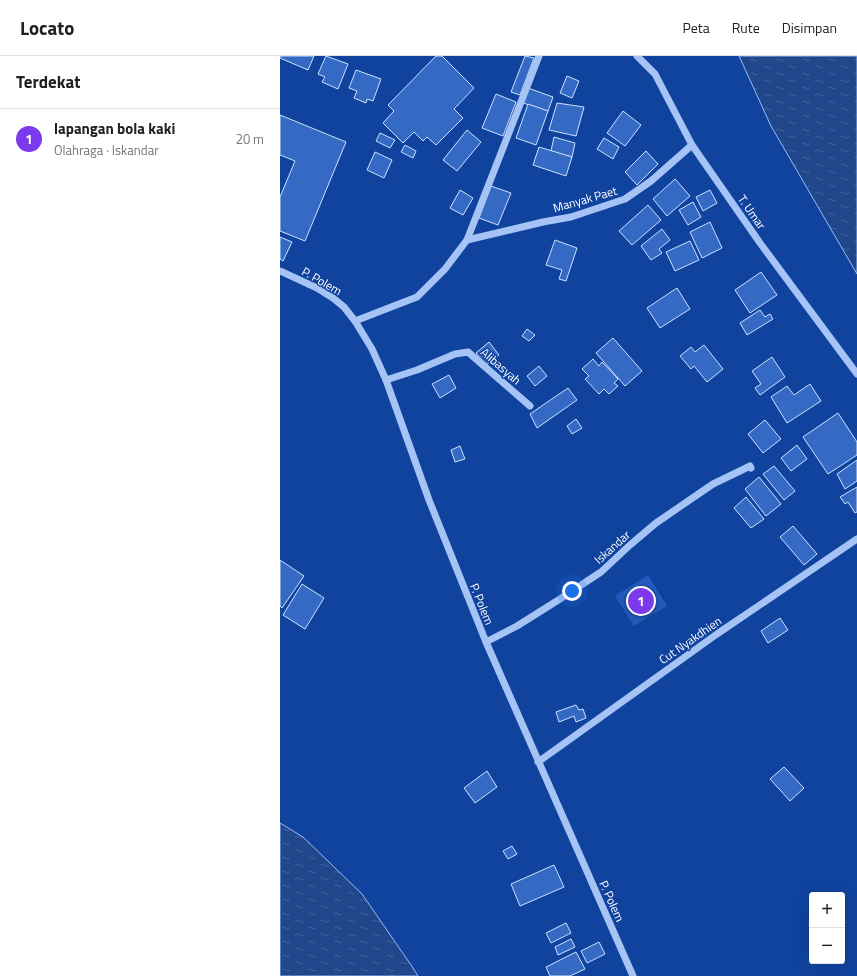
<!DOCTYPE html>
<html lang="id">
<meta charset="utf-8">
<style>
:root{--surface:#fff;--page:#f2f2f2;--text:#202124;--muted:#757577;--line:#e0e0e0;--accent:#7c3aed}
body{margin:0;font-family:"Titillium Web",sans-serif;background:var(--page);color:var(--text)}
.controls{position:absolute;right:12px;bottom:12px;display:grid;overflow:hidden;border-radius:4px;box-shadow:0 4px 16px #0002}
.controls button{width:36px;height:36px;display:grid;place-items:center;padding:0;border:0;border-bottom:1px solid var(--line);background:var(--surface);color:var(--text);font:20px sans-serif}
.you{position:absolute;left:292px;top:535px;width:14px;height:14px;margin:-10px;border:3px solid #fff;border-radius:50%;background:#1a73e8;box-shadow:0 0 0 6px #1a73e833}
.badge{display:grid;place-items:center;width:26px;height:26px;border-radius:50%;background:var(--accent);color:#fff;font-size:13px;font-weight:700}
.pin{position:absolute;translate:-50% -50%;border:2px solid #fff;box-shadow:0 1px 4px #0006}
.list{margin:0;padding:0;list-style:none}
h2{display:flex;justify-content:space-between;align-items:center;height:52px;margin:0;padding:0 16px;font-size:17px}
h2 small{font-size:13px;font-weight:400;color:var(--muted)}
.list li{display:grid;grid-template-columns:26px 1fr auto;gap:12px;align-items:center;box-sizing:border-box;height:60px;padding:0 16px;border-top:1px solid var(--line)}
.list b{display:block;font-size:15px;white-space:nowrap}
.list p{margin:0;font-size:13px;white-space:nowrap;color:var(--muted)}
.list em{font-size:13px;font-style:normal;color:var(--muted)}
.map{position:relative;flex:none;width:577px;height:920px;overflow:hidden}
header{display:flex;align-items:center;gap:24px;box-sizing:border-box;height:56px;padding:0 20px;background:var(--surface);border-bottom:1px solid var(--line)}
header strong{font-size:19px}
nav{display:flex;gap:22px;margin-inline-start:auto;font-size:14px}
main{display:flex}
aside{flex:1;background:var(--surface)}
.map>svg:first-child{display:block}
.green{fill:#225bbc}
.water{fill:url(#water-ripples);stroke:#97bdf9}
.building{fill:#3469c4;stroke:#cee0fe}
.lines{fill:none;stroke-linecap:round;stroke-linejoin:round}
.minor{stroke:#a5c3f5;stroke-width:7}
.labels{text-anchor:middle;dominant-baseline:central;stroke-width:3;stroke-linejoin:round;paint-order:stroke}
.street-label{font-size:12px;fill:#fff;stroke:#10439e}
</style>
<header>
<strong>Locato</strong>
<nav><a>Peta</a><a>Rute</a><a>Disimpan</a></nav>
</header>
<main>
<aside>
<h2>Terdekat<small></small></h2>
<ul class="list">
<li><span class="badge">1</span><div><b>lapangan bola kaki</b><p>Olahraga · Iskandar</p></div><em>20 m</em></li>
</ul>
</aside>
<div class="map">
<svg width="577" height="920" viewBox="0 0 577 920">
<defs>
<pattern id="water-ripples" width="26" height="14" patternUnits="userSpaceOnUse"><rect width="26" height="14" fill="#21468b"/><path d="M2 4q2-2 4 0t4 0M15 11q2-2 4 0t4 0" fill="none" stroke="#42629c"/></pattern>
</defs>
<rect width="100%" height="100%" fill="#10439e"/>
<polygon class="green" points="368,519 387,550 354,570 335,540"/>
<g class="water">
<polygon points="459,0 577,0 577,218 491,70"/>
<polygon points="0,767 23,781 82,838 133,912 138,920 0,920"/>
</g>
<g class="building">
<polygon points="0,0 34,0 28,14 0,2"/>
<polygon points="46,0 68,8 58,33 42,26 45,21 38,18"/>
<polygon points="156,0 162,0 194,32 174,53 183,62 156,89 147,81 143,85 134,76 123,87 103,67 114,55 108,49"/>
<polygon points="245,0 254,2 240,39 231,36"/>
<polygon points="76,14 101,23 93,45 87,43 86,47 74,42 77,35 69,32"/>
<polygon points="287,20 299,25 292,42 280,37"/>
<polygon points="248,32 273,41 268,55 243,47"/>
<polygon points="216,38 236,46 223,80 202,72"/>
<polygon points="277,47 304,51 296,80 269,74"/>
<polygon points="248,48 268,55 256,89 236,82"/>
<polygon points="343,55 361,69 345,90 327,77"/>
<polygon points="0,59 66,86 25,185 0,175 0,141 15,105 0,99"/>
<polygon points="187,74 201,86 177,115 163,104"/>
<polygon points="100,77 115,84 110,92 96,85"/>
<polygon points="274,81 295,87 292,101 271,95"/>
<polygon points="324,82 339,91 333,103 317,93"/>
<polygon points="125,89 136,95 133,102 121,96"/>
<polygon points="259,91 292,101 286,120 253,109"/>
<polygon points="366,95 378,108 357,129 345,116"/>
<polygon points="95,96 112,104 104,122 87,114"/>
<polygon points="395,123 410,140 387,160 373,143"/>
<polygon points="211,130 231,137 218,169 199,162"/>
<polygon points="180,134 193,142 183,159 170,152"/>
<polygon points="430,134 437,147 423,155 416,141"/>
<polygon points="413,146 421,161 408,169 399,154"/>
<polygon points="368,149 381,164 352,189 339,175"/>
<polygon points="430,166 442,192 422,202 410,176"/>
<polygon points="382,173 390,184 379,193 382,197 371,204 361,190"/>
<polygon points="0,181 12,186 3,205 0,203"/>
<polygon points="275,184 297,192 286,225 279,223 282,214 266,209"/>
<polygon points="410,185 419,204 395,215 386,196"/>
<polygon points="481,216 497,239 470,257 455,234"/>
<polygon points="397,232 410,253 380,272 367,252"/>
<polygon points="480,254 485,261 490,258 493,263 467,279 460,267"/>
<polygon points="247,273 255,279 249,285 242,280"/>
<polygon points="333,282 362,315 345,330 316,297"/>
<polygon points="209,286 219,299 206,309 196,297"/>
<polygon points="424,289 443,313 427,326 414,310 411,313 400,300 411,291 415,296"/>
<polygon points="492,301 505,321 480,339 475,332 481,328 472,315"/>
<polygon points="313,303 319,310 322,306 338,323 334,327 338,330 329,338 324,333 319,338 305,323 309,320 302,313"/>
<polygon points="259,310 267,320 255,330 247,320"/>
<polygon points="169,319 176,332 160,342 152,328"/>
<polygon points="530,328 541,345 507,367 491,341 507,330 514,339"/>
<polygon points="288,332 297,344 257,372 250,358"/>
<polygon points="558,357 577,386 577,399 548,418 523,381"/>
<polygon points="296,363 302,372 292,378 287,370"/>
<polygon points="485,364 501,383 483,397 468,378"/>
<polygon points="517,389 527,403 511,415 501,402"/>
<polygon points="180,390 185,403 175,406 171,394"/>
<polygon points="577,404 577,425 565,433 557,418"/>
<polygon points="494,410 515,435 504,444 483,418"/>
<polygon points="479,421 501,448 486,460 465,433"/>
<polygon points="577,431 577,456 575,457 568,446 565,448 560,441"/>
<polygon points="466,441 484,463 471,472 454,452"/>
<polygon points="513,470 537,498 524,509 500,481"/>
<polygon points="0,504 24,520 2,552 0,550"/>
<polygon points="22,528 44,542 25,573 3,559"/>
<polygon points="500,562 508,574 488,587 481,575"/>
<polygon points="296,649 299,654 303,653 306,662 296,666 294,660 279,666 276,656"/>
<polygon points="504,711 524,732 510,745 490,723"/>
<polygon points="207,715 217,731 195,747 184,732"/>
<polygon points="232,790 237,798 228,803 223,795"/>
<polygon points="274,809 284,831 240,850 231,828"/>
<polygon points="286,867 291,877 271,887 266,877"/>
<polygon points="291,883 295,891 278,899 275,891"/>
<polygon points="319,886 325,898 307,907 301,895"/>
<polygon points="296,896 305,913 290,920 270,920 266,911"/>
</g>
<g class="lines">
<g class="minor">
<polyline points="357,0 375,18 412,89 480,187 577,318"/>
<polyline points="187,184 263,166 291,161 345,143 371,125 412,89"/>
<polyline points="0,215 37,232 53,242 64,251 75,265 92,293 106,324 149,444 206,586 353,920"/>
<polyline points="75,265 137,241 165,213 187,184 259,0"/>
<polyline points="106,324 137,314 175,298 188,296 250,350"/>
<polyline points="206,586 237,570 280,543 321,516 350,489 376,467 433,428 464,413 470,410 471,412"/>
<polyline points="258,706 437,578 577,483"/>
</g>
</g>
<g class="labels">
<g class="street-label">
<text transform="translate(305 143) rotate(-16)">Manyak Paet</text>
<text transform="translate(472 156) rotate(55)">T. Umar</text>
<text transform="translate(42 225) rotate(30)">P. Polem</text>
<text transform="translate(221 310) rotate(41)">Alibasyah</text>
<text transform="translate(332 491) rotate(-42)">Iskandar</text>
<text transform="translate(202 548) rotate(68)">P. Polem</text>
<text transform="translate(410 584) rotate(-35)">Cut Nyakdhien</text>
<text transform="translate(332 845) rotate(66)">P. Polem</text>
</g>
</g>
</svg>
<div class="controls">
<button>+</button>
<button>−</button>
</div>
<div class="you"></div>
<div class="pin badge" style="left:361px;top:545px">1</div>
</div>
</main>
